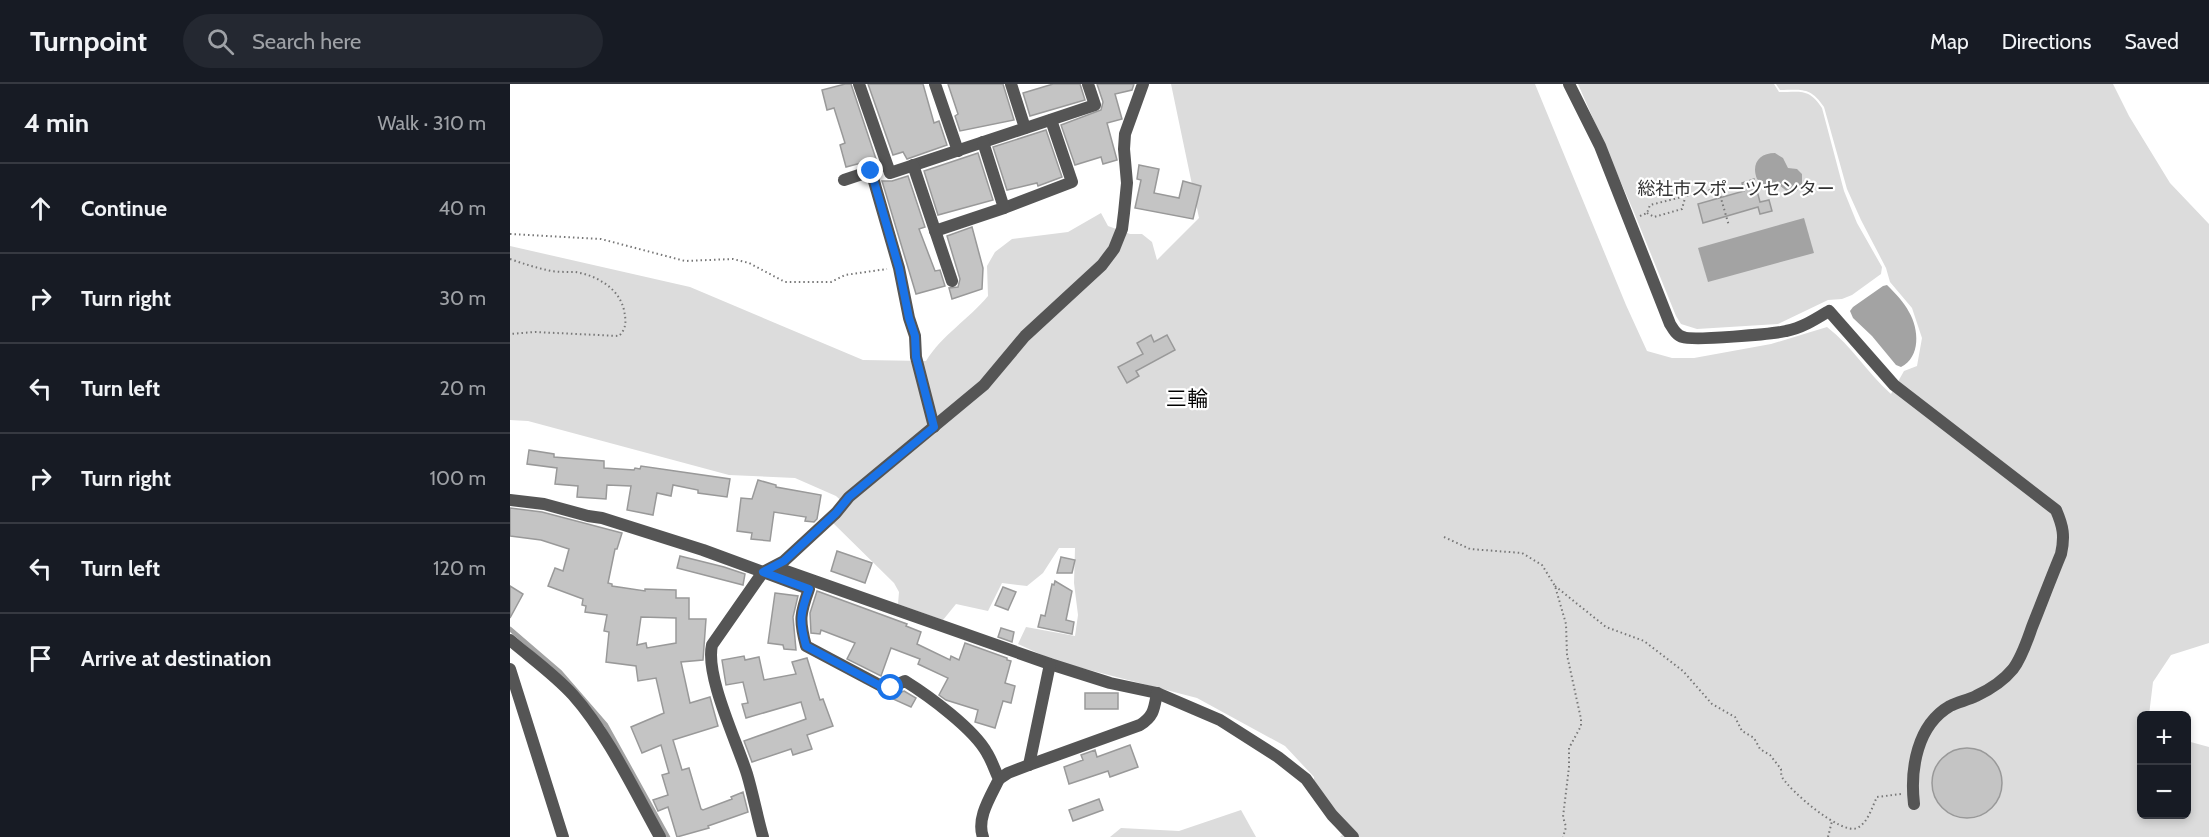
<!DOCTYPE html>
<meta charset="utf-8">
<style>
:root{--surface:#171b24;--page:#242831;--text:#f1f3f6;--muted:#9ea1a6;--line:#363941}
body{margin:0;font-family:Cabin,"Noto Sans JP",sans-serif;background:var(--page);color:var(--text)}
.controls{position:absolute;right:18px;bottom:18px;display:grid;overflow:hidden;border-radius:9px;box-shadow:0 3px 9px #0003}
.controls button{width:54px;height:54px;display:grid;place-items:center;padding:0;border:0;border-bottom:2px solid var(--line);background:var(--surface);color:var(--text);font:30px sans-serif}
.stop{position:absolute;width:18px;height:18px;margin:-14px;border:4px solid #1a73e8;border-radius:50%;background:#fff}
.stop.end{background:#1a73e8;border-color:#fff;box-shadow:0 2px 6px #0008}
.list{margin:0;padding:0;list-style:none}
h2{display:flex;justify-content:space-between;align-items:center;height:78px;margin:0;padding:0 24px;font-size:26px}
h2 small{font-size:20px;font-weight:400;color:var(--muted)}
.list li{display:grid;grid-template-columns:39px 1fr auto;gap:18px;align-items:center;box-sizing:border-box;height:90px;padding:0 24px;border-top:2px solid var(--line)}
.list b{display:block;font-size:22px;white-space:nowrap}
.list em{font-size:20px;font-style:normal;color:var(--muted)}
.icon{flex:none;width:33px;height:33px;fill:none;stroke:currentColor;stroke-width:2;stroke-linecap:round;stroke-linejoin:round}
.map{position:relative;flex:none;width:1699px;height:753px;overflow:hidden}
header{display:flex;align-items:center;gap:36px;box-sizing:border-box;height:84px;padding:0 30px;background:var(--surface);border-bottom:2px solid var(--line)}
header strong{font-size:28px}
nav{display:flex;gap:33px;margin-inline-start:auto;font-size:21px}
.search{width:420px;height:54px;background:var(--page);display:flex;align-items:center;gap:15px;box-sizing:border-box;padding:0 21px;border-radius:33px;color:var(--muted);font-size:22px}
main{display:flex}
aside{flex:1;background:var(--surface)}
.map>svg:first-child{display:block}
.green{fill:#dcdcdc}
.water{fill:#a3a3a3}
.lines{fill:none;stroke-linecap:round;stroke-linejoin:round}
.stream{stroke:#a3a3a3;stroke-width:4.5}
.building{fill:#c4c4c4;stroke:#999;stroke-width:1.5;fill-rule:evenodd}
.path{stroke:#777;stroke-width:2;stroke-dasharray:1.5 3;stroke-linecap:butt}
.minor{stroke:#555;stroke-width:12}
.route{stroke:#1a73e8;stroke-width:8}
.labels{text-anchor:middle;dominant-baseline:central;stroke-width:4.5;stroke-linejoin:round;paint-order:stroke}
.park-label{font-size:18px;fill:#333;stroke:#fff}
.quarter-label{font-size:21px;fill:#000;stroke:#fff}
</style>
<header>
<strong>Turnpoint</strong>
<div class="search"><svg class="icon" aria-label="search" viewBox="0 0 24 24"><circle cx="10" cy="10" r="6"/><path d="M15 15l6 6"/></svg>Search here</div>
<nav><a>Map</a><a>Directions</a><a>Saved</a></nav>
</header>
<main>
<aside>
<h2>4 min<small>Walk · 310 m</small></h2>
<ul class="list">
<li><svg class="icon" aria-label="ahead" viewBox="0 0 24 24"><path d="M12 20V5M6 11l6-6 6 6"/></svg><div><b>Continue</b></div><em>40 m</em></li>
<li><svg class="icon" aria-label="right" viewBox="0 0 24 24"><path d="M7 20v-9h11M14 6l5 5-5 5"/></svg><div><b>Turn right</b></div><em>30 m</em></li>
<li><svg class="icon" aria-label="left" viewBox="0 0 24 24"><path d="M17 20v-9H6M10 6l-5 5 5 5"/></svg><div><b>Turn left</b></div><em>20 m</em></li>
<li><svg class="icon" aria-label="right" viewBox="0 0 24 24"><path d="M7 20v-9h11M14 6l5 5-5 5"/></svg><div><b>Turn right</b></div><em>100 m</em></li>
<li><svg class="icon" aria-label="left" viewBox="0 0 24 24"><path d="M17 20v-9H6M10 6l-5 5 5 5"/></svg><div><b>Turn left</b></div><em>120 m</em></li>
<li><svg class="icon" aria-label="arrive" viewBox="0 0 24 24"><path d="M6 21V4h12l-3 4 3 4H6"/></svg><div><b>Arrive at destination</b></div></li>
</ul>
</aside>
<div class="map">
<svg width="1699" height="753" viewBox="0 0 1699 753">
<rect width="100%" height="100%" fill="#fff"/>
<g class="green">
<path d="M 661,0 L 1025,0 L 1116,221 L 1137,267 L 1162,274 L 1184,274 L 1261,260 L 1317,243 C 1342,262 1357,289 1381,310 L 1394,287 L 1407,282 L 1412,254 L 1402,224 L 1380,198 L 1376,184 L 1351,136 L 1337,105 L 1314,23 C 1300,3 1293,6 1270,6 L 1266,0 L 1603,0 L 1619,32 L 1660,99 L 1699,140 L 1699,559 L 1661,571 L 1643,598 L 1639,631 L 1632,632 L 1632,730 L 1676,730 L 1677,657 L 1699,663 L 1699,753 L 830,753 L 832,751 L 804,716 L 804,693 L 775,662 L 687,614 L 545,577 L 508,560 L 516,543 L 565,552 L 568,531 L 564,499 L 565,464 L 549,464 L 533,489 L 517,502 L 492,499 L 478,527 L 446,520 L 433,536 L 388,520 L 389,508 L 384,499 L 322,438 L 337,422 L 326,412 L 285,394 L 219,391 L 18,337 L 0,336 L 0,162 L 180,203 L 353,276 L 416,277 C 432,251 459,235 478,212 L 477,182 L 485,168 L 502,155 L 558,148 L 591,129 L 598,142 L 620,150 L 632,150 L 642,158 L 647,176 L 689,134 Z"/>
<path d="M 1068,0 L 1264,0 L 1269,8 C 1291,8 1299,4 1312,24 L 1334,107 L 1347,139 L 1372,183 L 1371,190 L 1342,211 L 1332,215 L 1318,216 L 1268,240 L 1187,245 L 1171,240 L 1166,232 L 1123,126 Z"/>
<polygon points="731,726 746,753 600,753 611,744 669,747"/>
</g>
<g class="water">
<path d="M 1265,69 L 1273,74 L 1278,84 L 1287,85 L 1292,90 L 1292,100 L 1287,107 L 1278,108 L 1269,101 L 1256,102 L 1247,95 C 1241,80 1249,69 1265,69 Z"/>
<polygon points="1294,134 1304,169 1198,198 1188,164"/>
<path d="M 1377,201 C 1385,209 1394,218 1399,228 C 1409,245 1411,273 1391,283 L 1386,281 L 1362,252 L 1343,234 L 1340,227 L 1343,223 L 1373,202 Z"/>
</g>
<g class="lines">
<polyline class="stream" points="0,545 50,588 96,641 158,753"/>
</g>
<g class="building">
<polygon points="335,0 341,0 366,75 336,83 330,61 335,59 324,24 317,26 312,6"/>
<polygon points="358,0 413,0 424,39 429,37 437,61 397,75 393,68 383,71"/>
<polygon points="438,0 493,0 504,36 450,47 445,32 448,30"/>
<polygon points="543,0 570,0 575,16 520,32 513,9"/>
<polygon points="587,0 624,0 622,6 605,10 612,35 597,39 607,76 593,80 591,73 565,81 551,41 591,26 593,18"/>
<polygon points="536,46 552,93 528,102 527,99 497,106 483,63"/>
<polygon points="468,69 483,116 428,131 414,87"/>
<polygon points="629,81 649,85 644,109 669,114 673,97 691,102 683,135 625,124 631,96 627,95"/>
<polygon points="398,92 415,143 409,145 425,187 430,186 435,202 406,210 372,97 382,97"/>
<polygon points="1244,95 1250,118 1259,116 1262,127 1250,130 1248,123 1193,139 1188,120 1234,107 1232,99"/>
<polygon points="462,143 473,184 472,205 442,215 439,204 448,203 450,195 437,152"/>
<polygon points="641,251 644,258 657,251 665,266 626,287 629,292 617,299 608,283 633,270 627,259"/>
<polygon points="19,366 44,370 44,373 94,377 94,384 124,386 125,384 130,385 131,382 220,395 217,413 188,409 188,406 163,401 161,412 147,409 143,431 117,426 121,402 97,401 96,415 67,413 68,402 45,400 47,384 17,380"/>
<polygon points="248,396 266,401 266,403 311,411 307,435 304,438 295,437 296,433 264,428 260,457 241,455 242,449 227,447 231,414 242,415"/>
<path d="M 0,424 L 32,428 L 112,449 L 107,465 L 105,465 L 98,499 L 102,500 L 102,502 L 135,507 L 135,505 L 166,506 L 166,514 L 179,514 L 179,535 L 196,535 L 193,576 L 171,578 L 180,619 L 200,613 L 208,642 L 163,656 L 172,686 L 179,684 L 191,725 L 193,726 L 222,715 L 221,713 L 233,708 L 238,728 L 198,742 L 199,744 L 167,753 L 158,723 L 148,727 L 143,716 L 158,711 L 152,691 L 159,689 L 151,661 L 132,669 L 121,643 L 154,629 L 146,594 L 128,597 L 126,582 L 96,578 L 99,548 L 94,547 L 97,531 L 75,528 L 76,522 L 72,521 L 73,515 L 38,502 L 45,484 L 53,487 L 59,465 L 31,456 L 0,452 ZM 131,533 L 166,534 L 166,559 L 137,564 L 136,559 L 127,561 Z"/>
<polygon points="327,467 362,479 355,499 321,487"/>
<polygon points="170,472 214,483 235,490 233,501 167,484"/>
<polygon points="551,473 565,476 562,489 547,489"/>
<polygon points="545,497 562,507 556,536 564,538 562,550 528,543 531,531 535,532 542,500 544,501"/>
<polygon points="0,502 13,510 0,534"/>
<polygon points="493,503 506,508 498,526 485,521"/>
<polygon points="307,507 397,540 396,542 411,548 407,560 440,576 441,572 449,576 455,559 497,574 497,576 501,577 495,599 505,602 501,619 493,617 485,644 465,638 468,626 436,616 429,611 438,594 408,580 410,575 381,564 371,592 337,575 345,559 311,546 310,550 301,549 300,529"/>
<polygon points="265,509 288,512 283,533 286,566 274,565 273,561 258,559"/>
<polygon points="491,544 504,548 502,558 488,553"/>
<polygon points="234,572 235,576 249,573 254,596 286,590 282,578 297,574 310,616 313,615 323,642 297,651 302,665 283,671 281,665 242,678 234,657 296,635 291,618 236,634 232,620 238,619 233,598 216,601 212,576"/>
<polygon points="394,607 406,614 401,623 383,615 385,611"/>
<rect x="575" y="609" width="33" height="16"/>
<polygon points="620,661 628,683 600,693 598,687 559,700 554,683 573,676 571,671 585,666 587,673"/>
<circle cx="1457" cy="699" r="35"/>
<polygon points="589,715 593,726 563,737 559,726"/>
</g>
<g class="lines">
<g class="path">
<polyline points="1137,129 1144,133 1172,125 1175,114"/>
<polyline points="1130,132 1137,129 1140,121 1208,104 1219,142"/>
<polyline points="0,150 91,155 175,177 223,175 239,179 275,198 321,198 335,191 377,185"/>
<path d="M 0,175 C 14,180 27,184 41,187 C 49,188 57,188 65,188 C 86,191 109,204 114,226 C 116,236 117,244 109,252 L 25,248 L 0,250"/>
<polyline points="934,453 960,465 1012,469 1032,481 1045,502 1056,540 1057,571 1071,635 1071,642 1059,664 1059,683 1053,733 1056,743 1053,753"/>
<path d="M 1045,502 L 1096,543 L 1134,557 L 1173,587 L 1202,620 L 1225,633 L 1232,647 L 1244,654 L 1250,665 L 1260,671 L 1271,685 C 1271,688 1271,690 1272,693 C 1280,707 1331,751 1347,744 C 1358,739 1362,723 1367,713 L 1391,710"/>
<polyline points="1318,753 1322,737"/>
</g>
<g class="minor">
<polyline points="349,0 380,89 585,21 578,0"/>
<polyline points="425,0 448,67"/>
<polyline points="501,0 515,44"/>
<path d="M 1059,0 L 1090,62 L 1160,240 C 1163,245 1167,252 1173,253 C 1182,257 1264,250 1276,247 C 1292,244 1306,235 1319,227 L 1384,301 L 1546,426 C 1553,442 1555,452 1551,470 C 1541,494 1532,518 1522,543 C 1517,557 1512,573 1503,585 C 1494,596 1479,606 1466,612 C 1458,616 1448,618 1440,622 C 1407,641 1400,685 1404,720"/>
<polyline points="403,81 442,197"/>
<polyline points="361,87 389,184 399,234 405,252 406,273 424,343"/>
<polyline points="334,96 367,85"/>
<polyline points="494,124 562,98 541,36"/>
<polyline points="425,147 494,124 473,58"/>
<path d="M 0,416 L 34,420 L 78,432 L 92,434 L 193,466 L 299,505 C 290,530 289,536 296,562 L 377,605 L 395,597 C 419,612 464,645 477,669 C 482,677 485,687 489,695 C 481,712 466,734 473,753"/>
<polyline points="261,487 273,486 540,580 600,599 647,609 710,636 768,673 796,695 822,731 843,753"/>
<path d="M 0,556 C 21,574 45,591 63,611 C 97,649 125,708 150,753"/>
<polyline points="0,585 53,753"/>
<polyline points="519,681 540,580"/>
<path d="M 489,695 L 498,689 L 519,681 L 630,641 C 644,632 644,625 647,609"/>
<path d="M 253,753 C 247,732 243,710 237,690 C 227,658 195,592 202,561 L 253,488 L 274,477 L 326,429 L 339,413 L 474,301 L 515,252 L 592,181 L 604,165 L 612,145 L 614,129 L 617,99 L 614,65 L 615,50 L 633,0"/>
</g>
</g>
<g class="lines">
<path class="route" d="M 361,87 L 389,184 L 399,234 L 405,252 L 406,273 L 424,343 L 339,413 L 326,429 L 274,477 L 253,488 L 299,505 C 290,529 289,537 296,562 L 376,605 L 381,604"/>
</g>
<g class="labels">
<g class="park-label">
<text x="1226" y="105">総社市スポーツセンター</text>
</g>
<g class="quarter-label">
<text x="677" y="314">三輪</text>
</g>
</g>
</svg>
<div class="controls">
<button>+</button>
<button>−</button>
</div>
<div class="stop" style="left:381px;top:604px"></div>
<div class="stop end" style="left:361px;top:87px"></div>
</div>
</main>
